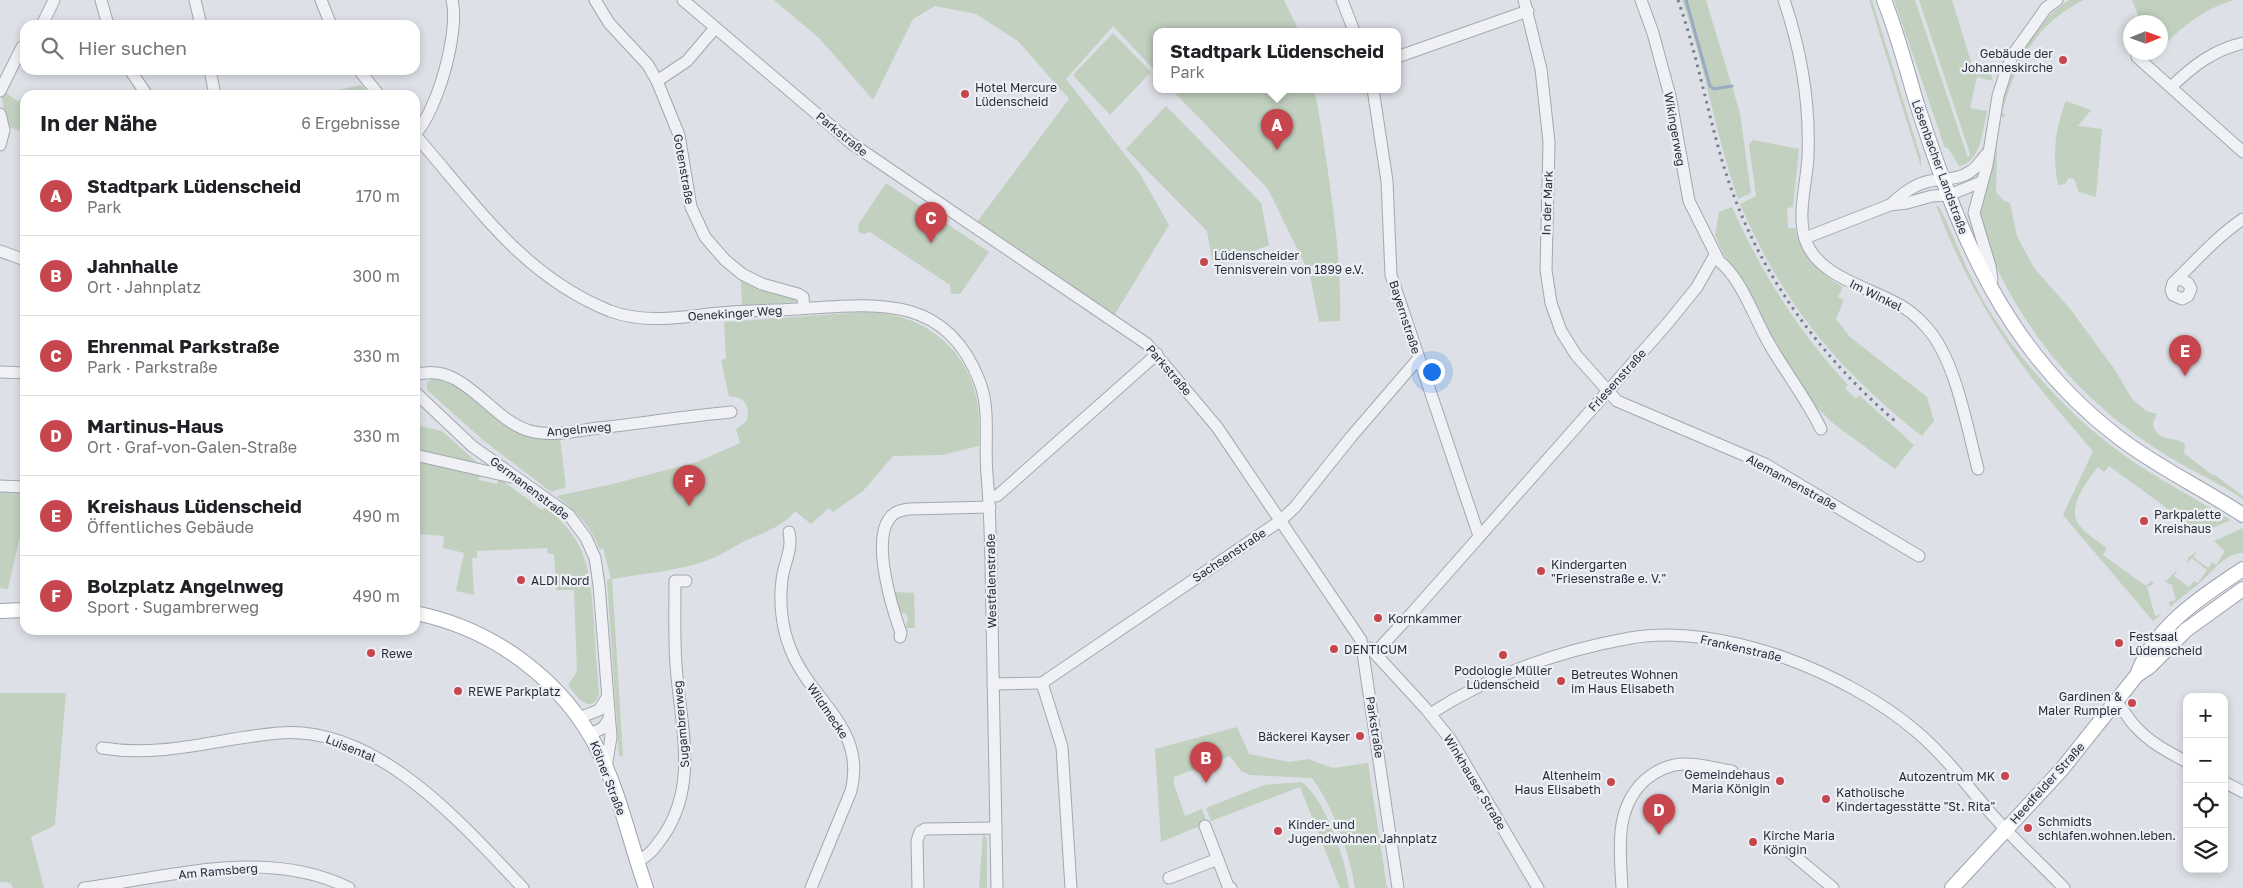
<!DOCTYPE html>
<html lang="de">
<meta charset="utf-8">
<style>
:root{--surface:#fff;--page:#f6f6f6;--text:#202124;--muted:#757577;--line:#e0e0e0;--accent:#c7464d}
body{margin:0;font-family:"Golos Text",sans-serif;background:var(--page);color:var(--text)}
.controls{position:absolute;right:15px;bottom:15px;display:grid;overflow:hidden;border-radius:10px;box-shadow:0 2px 8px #0003}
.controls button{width:45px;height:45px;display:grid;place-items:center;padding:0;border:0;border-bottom:1px solid var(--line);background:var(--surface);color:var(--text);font:25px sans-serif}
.compass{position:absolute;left:2123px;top:15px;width:45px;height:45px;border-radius:50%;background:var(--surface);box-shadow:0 2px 8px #0003;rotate:89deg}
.you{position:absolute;left:1431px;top:371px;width:18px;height:18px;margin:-12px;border:4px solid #fff;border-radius:50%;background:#1a73e8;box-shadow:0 0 0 8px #1a73e833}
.badge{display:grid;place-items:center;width:32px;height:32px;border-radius:50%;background:var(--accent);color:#fff;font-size:16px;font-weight:700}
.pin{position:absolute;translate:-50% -41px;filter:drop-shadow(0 1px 2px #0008)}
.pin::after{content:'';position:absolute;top:26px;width:18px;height:15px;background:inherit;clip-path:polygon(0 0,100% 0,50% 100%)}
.popup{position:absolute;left:1153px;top:28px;width:248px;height:65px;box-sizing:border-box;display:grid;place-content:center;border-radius:10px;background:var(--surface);filter:drop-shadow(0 1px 4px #0005);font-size:16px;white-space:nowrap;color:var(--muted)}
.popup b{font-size:19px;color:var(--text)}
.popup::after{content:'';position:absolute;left:50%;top:100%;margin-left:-10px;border:10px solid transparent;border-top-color:var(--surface)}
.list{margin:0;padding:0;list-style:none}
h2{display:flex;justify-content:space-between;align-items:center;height:65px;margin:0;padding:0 20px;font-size:21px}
h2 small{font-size:16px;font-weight:400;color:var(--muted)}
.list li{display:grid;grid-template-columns:32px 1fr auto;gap:15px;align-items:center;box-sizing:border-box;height:80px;padding:0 20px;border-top:1px solid var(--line)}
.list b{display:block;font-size:19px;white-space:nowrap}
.list p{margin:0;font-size:16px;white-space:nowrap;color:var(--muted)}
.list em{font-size:16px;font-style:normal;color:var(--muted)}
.icon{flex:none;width:28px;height:28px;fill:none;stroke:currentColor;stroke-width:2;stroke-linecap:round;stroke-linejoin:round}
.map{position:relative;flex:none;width:2243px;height:888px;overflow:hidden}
.search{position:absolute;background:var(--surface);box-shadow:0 2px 8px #0003;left:20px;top:20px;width:400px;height:55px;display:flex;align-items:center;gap:12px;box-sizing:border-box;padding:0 18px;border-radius:15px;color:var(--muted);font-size:19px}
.panel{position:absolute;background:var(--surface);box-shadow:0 2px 8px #0003;left:20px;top:90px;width:400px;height:545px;border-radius:15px}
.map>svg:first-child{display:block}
.green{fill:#c1d0bf}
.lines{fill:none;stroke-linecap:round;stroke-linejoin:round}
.stream{stroke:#99aac5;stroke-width:3}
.minor-casing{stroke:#a3a7b0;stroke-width:13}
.major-casing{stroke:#9da3b1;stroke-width:16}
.minor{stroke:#f0f1f5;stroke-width:11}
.major{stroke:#fff;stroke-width:14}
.rail{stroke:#777e8f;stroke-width:3;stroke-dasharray:2.5 5;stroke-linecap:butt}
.poi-dot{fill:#c7464d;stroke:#eceff4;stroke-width:2}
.labels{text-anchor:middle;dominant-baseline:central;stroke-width:4.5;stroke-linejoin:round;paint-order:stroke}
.poi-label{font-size:12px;fill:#272d3c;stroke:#eceff4;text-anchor:start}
.street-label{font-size:12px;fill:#272d3c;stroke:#eceff4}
</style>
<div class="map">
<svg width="2243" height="888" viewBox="0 0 2243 888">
<rect width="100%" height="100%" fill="#dde0e6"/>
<g class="green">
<polygon points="774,0 1284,0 1299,31 1157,31 1157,73 1113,26 1066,79 1140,174 1169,225 1112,319 974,226 1069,99 1018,41 976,14 935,6 913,19 873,100 820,39"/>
<path d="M 1682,0 L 1706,0 L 1740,113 L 1751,193 L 1738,199 C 1715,134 1705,65 1682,0 Z"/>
<polygon points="1869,0 1872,0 1921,158 1921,167"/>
<path d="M 1894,0 L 1915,0 L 1968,158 L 1970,154 L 1919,0 L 1952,0 L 1972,65 L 1990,72 L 1993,81 L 1977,77 L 1970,108 L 1987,111 C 1983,128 1981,163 1959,166 L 1948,148 L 1945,148 Z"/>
<path d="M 2069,0 L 2084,0 C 2036,23 2015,64 2002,113 L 2005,114 L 2004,118 L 2000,115 C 2005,70 2031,25 2069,0 Z"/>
<path d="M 2132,0 L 2234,0 C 2203,9 2182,26 2161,49 L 2160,22 L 2141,22 Z"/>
<polygon points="1113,33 1151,72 1110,115 1073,75"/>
<polygon points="361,85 370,95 317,95"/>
<path d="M 1171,89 L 1312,89 L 1317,101 C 1328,174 1342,247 1340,321 L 1319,322 L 1310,275 L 1268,189 Z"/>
<path d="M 3,90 L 17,101 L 25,100 L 25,133 L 9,127 C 7,112 0,105 3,90 Z"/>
<path d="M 2066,101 L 2091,110 L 2078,126 L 2102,129 L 2096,197 L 2079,192 L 2074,179 L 2069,178 L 2065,184 L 2058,185 C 2052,156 2055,128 2066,101 Z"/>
<polygon points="1166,106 1261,203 1269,245 1221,264 1219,260 1212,260 1207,231 1126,149"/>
<path d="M 1753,140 L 1799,149 L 1793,207 L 1787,208 L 1788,228 L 1795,228 C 1802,256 1818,273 1843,287 L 1838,297 L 1844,300 L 1836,319 L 1850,337 L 1927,397 L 1934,421 L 1922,436 C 1837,369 1783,304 1740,204 L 1756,196 L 1749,144 Z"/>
<path d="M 1997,148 L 1996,192 L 2003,200 L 2010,203 L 2017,236 L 2034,268 L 2071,310 L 2115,370 L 2132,399 L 2146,411 L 2157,414 L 2153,423 C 2156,443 2173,435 2185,444 L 2184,453 L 2212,475 L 2215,475 L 2243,496 L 2243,499 C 2216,481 2185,468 2158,450 C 2096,410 2047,359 2011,295 C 1998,271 1982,243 1981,214 C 1981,198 1993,166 1997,148 Z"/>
<polygon points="886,183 989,252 960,294 951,294 950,285 870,232 864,234 859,232 858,225"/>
<path d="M 1936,205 L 1940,208 C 1956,241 1968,275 1987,307 C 2020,361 2067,413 2117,450 C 2153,477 2193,497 2231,520 L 2201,533 L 2109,466 L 2104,472 L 2098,467 C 2087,481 2065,509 2080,526 C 2087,535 2098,541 2107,548 L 2103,555 L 2146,586 L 2151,581 L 2154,584 L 2147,587 L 2155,616 L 2162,614 L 2153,621 L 2063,515 L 2093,451 C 2085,443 2078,433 2069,423 C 2012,359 1966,286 1936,205 Z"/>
<path d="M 1732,207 C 1761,272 1799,333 1848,385 L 1845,388 L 1856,399 L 1859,395 L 1914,445 L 1895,469 L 1834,424 L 1811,402 L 1772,341 L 1723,253 L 1715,235 L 1719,212 Z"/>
<polygon points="741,280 765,290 795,298 797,302 742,306"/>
<path d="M 865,312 C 917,312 964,343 976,396 C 980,413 979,430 979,446 L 942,455 L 893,456 L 863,491 L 833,512 L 829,508 L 811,524 L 795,511 C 784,526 765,532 747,540 C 736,545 725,553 713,558 C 682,571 645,573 612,579 L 623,756 L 619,756 L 607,580 L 611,579 L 603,548 L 600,550 C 591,526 576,511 556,496 L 609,485 L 697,462 L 740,443 L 736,429 L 746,422 C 752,408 744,395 729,397 L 721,360 L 726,359 L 724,322 Z"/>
<polygon points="434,378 457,386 505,425 560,438 566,487 551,492 483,440 427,390 427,382"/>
<polygon points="415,425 442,431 481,466 415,453"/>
<path d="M 415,457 L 480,473 L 479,480 L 497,484 L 499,478 L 542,510 L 545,507 C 588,540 590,571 594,622 C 595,646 597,670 599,694 C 591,717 575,695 568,685 L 577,672 L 574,590 L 556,590 L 554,554 L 548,554 L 547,548 L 477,551 L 477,558 L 472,558 L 474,595 L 456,591 L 464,553 L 443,548 L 444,536 L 419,534 L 419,530 L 415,530 Z"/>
<polygon points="0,488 25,489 25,522 23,522 8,589 0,588"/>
<path d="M 2243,528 L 2243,553 C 2225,554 2215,569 2204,579 C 2193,589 2181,597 2170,607 L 2169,602 L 2176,600 L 2172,585 L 2165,582 L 2178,569 L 2174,576 L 2189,587 L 2194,581 L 2198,583 L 2207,570 L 2192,558 L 2187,564 L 2188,558 L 2197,551 L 2193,557 L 2208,568 L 2212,562 L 2216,565 L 2225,551 L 2214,541 Z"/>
<polygon points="894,592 914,593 915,628 905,628 908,619 906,614 899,612"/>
<polygon points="0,693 66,693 55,825 31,837 44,888 13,888 11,883 0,882"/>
<path d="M 1237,727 L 1249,754 L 1289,762 L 1308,759 L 1333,768 L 1368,763 L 1387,888 L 1355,888 C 1350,854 1333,806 1312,778 L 1250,775 L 1241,771 L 1230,756 L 1174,777 L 1174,785 L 1185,816 L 1202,809 L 1207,823 L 1161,842 L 1155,749 Z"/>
<path d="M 1302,782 C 1325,799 1346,860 1349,888 L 1340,888 L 1300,787 L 1211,821 L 1206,808 L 1264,785 Z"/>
<polygon points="983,833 987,839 987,888 979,888"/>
</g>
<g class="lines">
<polyline class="stream" points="1686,0 1710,86 1714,89 1732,86"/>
<defs>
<g id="minor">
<polyline points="101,0 108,25"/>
<polyline points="195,0 201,25"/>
<polyline points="321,0 331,25"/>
<polyline points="595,0 609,23 648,65 657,81"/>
<polyline points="683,0 851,143 1147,344 1217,427 1361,640 1398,888"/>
<polyline points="1342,0 1354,31"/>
<polyline points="1524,0 1541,69 1549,142 1546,270 1551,303 1561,331 1576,355 1617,401 1765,464 1919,556"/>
<path d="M 1641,0 L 1653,33 L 1670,96 L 1689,201 L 1719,261 C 1743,280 1755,321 1771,347 C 1787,374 1807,400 1821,429"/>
<path d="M 1784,0 C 1801,50 1810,103 1808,156 C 1807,182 1797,213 1805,239 C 1817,275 1862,285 1892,301 C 1905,307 1918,317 1927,328 C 1956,360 1967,428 1978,469"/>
<polyline points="42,25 54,0"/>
<polyline points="715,28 687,61 657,81 679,135 691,207 705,237 725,260 742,274 762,284 798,294 803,297 804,308"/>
<polyline points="1397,57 1528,11"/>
<polyline points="2137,57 2243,152"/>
<polyline points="130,70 147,95"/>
<polyline points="210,70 215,95"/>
<polyline points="359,70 379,95"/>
<path d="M 2171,87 C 2193,66 2213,50 2243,43"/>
<polyline points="1373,89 1387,181 1391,275 1479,536"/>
<polyline points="0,91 22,47 25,47"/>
<polyline points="0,114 4,130 0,145"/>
<path d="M 415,134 C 437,112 460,31 452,0"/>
<path d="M 415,135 C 476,204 521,275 610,311 C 642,323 677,318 709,314 C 739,310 769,311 798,309 C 874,304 945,293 979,380 C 991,409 984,443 987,474 C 991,521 991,568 992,616 C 994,706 995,797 997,888"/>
<path d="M 1890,205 C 1901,195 1914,184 1930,181 C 1944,178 1959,180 1971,171 C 1978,167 1981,159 1987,154"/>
<polyline points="1805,238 1890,205 1907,203 1932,196 1949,195 1981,182"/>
<polyline points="0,251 25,260"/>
<path d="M 2180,279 L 2188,283 L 2191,289 L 2188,296 L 2182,299 L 2173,295 L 2171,290 L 2173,283 C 2195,262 2216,237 2243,219"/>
<polyline points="1990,286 1992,279 1990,266 1974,213 1987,165 1998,96 2007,68 2014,53 2046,8 2057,0"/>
<polyline points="0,372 25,373"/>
<path d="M 415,375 C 464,360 488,419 530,431 C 552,437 576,431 598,428 C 643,423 687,416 731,412"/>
<polyline points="415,392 472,446 569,515 586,538 595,558 599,585 611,737 606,768"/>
<polyline points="415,455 512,477"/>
<polyline points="0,486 25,487"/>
<polyline points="989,496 997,496 1157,354"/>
<path d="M 789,532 C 793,550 784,562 782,580 C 779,602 782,628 790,648 C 810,701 867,727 851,791 L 811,888"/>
<path d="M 900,637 L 901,633 C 892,608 872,543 889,519 C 893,512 901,510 909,509 L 990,507"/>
<polyline points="1370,648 1426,709 1451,740 1538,888"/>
<polyline points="1375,653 1412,613 1667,324 1697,287 1715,255"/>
<polyline points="1042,683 1062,747 1071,888"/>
<polyline points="993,684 1042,683 1280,521 1295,507 1351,437 1418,359"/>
<path d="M 2115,702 C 2124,708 2127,718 2135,726 C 2149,742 2168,752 2187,762"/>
<path d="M 1430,714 C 1492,674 1558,651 1630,638 C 1722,622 1848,673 1917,732 C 1944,755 1965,783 1988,810 C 2011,837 2039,862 2064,888"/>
<polyline points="579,718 599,710 606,699"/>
<polyline points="590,734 603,728 609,719"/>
<path d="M 102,748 C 165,758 218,738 279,733 C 377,725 461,823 523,888"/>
<polyline points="2224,782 2243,792"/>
<polyline points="1205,826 1228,886 1231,888"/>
<polyline points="1790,852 1833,888"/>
<path d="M 637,861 C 650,856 656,846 664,835 C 699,783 680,723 676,665 C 674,637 675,609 675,581 L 686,581"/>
<polyline points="1169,878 1218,859"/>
<path d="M 84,888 C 171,877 266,847 349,888"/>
<polyline points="918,888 917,841 920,832 925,829 996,828"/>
<path d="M 1622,888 C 1620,849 1614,809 1645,780 C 1657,770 1671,763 1687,764 C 1702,764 1717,769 1732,771"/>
</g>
<g id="major">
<path d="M 1884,0 C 1897,32 1906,67 1916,101 C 1959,234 2003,349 2118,437 C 2157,467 2202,488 2243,515"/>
<polyline points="0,611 25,610"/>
<path d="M 415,613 C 492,628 564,680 599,752 C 620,794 630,843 646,888"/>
<path d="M 2137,675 C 2154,627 2202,596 2243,569"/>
<polyline points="1952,888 2062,769 2137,675 2149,667 2186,630 2243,589"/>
</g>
</defs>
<use href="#minor" class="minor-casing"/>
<use href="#major" class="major-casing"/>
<use href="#minor" class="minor"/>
<use href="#major" class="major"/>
<path class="rail" d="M 1678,0 C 1696,51 1706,105 1721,157 C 1751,262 1813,350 1895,421"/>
</g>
<g class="poi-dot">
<circle cx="2063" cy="60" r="5"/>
<circle cx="965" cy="94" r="5"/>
<circle cx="1204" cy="262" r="5"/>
<circle cx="2144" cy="521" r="5"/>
<circle cx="1541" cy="571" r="5"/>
<circle cx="521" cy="580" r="5"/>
<circle cx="1378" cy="618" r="5"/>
<circle cx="2119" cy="643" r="5"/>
<circle cx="1334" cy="649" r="5"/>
<circle cx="371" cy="653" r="5"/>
<circle cx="1503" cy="655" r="5"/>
<circle cx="1561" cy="681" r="5"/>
<circle cx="458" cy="691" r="5"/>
<circle cx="2132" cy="703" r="5"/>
<circle cx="1360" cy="736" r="5"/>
<circle cx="2005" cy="776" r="5"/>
<circle cx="1780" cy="781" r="5"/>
<circle cx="1611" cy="782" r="5"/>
<circle cx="1826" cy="799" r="5"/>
<circle cx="2028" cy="828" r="5"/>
<circle cx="1278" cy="831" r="5"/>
<circle cx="1753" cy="842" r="5"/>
</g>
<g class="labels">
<g class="poi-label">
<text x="2053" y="53" text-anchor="end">Gebäude der<tspan x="2053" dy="14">Johanneskirche</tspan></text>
<text x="975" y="87">Hotel Mercure<tspan x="975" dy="14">Lüdenscheid</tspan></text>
<text x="1214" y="255">Lüdenscheider<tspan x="1214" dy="14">Tennisverein von 1899 e.V.</tspan></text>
<text x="2154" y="514">Parkpalette<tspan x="2154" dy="14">Kreishaus</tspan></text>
<text x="1551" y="564">Kindergarten<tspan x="1551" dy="14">"Friesenstraße e. V."</tspan></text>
<text x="531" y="580">ALDI Nord</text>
<text x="1388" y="618">Kornkammer</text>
<text x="2129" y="636">Festsaal<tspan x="2129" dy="14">Lüdenscheid</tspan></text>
<text x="1344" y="649">DENTICUM</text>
<text x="381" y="653">Rewe</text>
<text x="1503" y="670" text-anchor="middle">Podologie Müller<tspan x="1503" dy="14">Lüdenscheid</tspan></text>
<text x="1571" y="674">Betreutes Wohnen<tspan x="1571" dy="14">im Haus Elisabeth</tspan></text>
<text x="468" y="691">REWE Parkplatz</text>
<text x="2122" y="696" text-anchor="end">Gardinen &amp;<tspan x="2122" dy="14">Maler Rumpler</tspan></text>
<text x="1350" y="736" text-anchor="end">Bäckerei Kayser</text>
<text x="1770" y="774" text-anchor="end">Gemeindehaus<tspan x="1770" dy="14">Maria Königin</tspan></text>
<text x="1601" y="775" text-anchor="end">Altenheim<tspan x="1601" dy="14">Haus Elisabeth</tspan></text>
<text x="1995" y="776" text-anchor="end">Autozentrum MK</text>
<text x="1836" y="792">Katholische<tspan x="1836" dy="14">Kindertagesstätte "St. Rita"</tspan></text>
<text x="2038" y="821">Schmidts<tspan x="2038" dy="14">schlafen.wohnen.leben.</tspan></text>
<text x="1288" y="824">Kinder- und<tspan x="1288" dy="14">Jugendwohnen Jahnplatz</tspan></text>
<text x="1763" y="835">Kirche Maria<tspan x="1763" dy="14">Königin</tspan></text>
</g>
<g class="street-label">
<text transform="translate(1675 129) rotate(80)">Wikingerweg</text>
<text transform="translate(842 134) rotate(39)">Parkstraße</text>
<text transform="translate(1940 167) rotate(70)">Lösenbacher Landstraße</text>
<text transform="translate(684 169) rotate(80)">Gotenstraße</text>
<text transform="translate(1547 203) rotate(-88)">In der Mark</text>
<text transform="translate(1876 295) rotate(26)">Im Winkel</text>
<text transform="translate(735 313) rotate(-4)">Oenekinger Weg</text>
<text transform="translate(1405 317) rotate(72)">Bayernstraße</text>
<text transform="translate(1169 370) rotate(49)">Parkstraße</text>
<text transform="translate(1617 380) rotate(-48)">Friesenstraße</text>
<text transform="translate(579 429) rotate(-5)">Angelnweg</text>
<text transform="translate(1792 482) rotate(29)">Alemannenstraße</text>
<text transform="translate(530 488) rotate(37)">Germanenstraße</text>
<text transform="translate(1229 555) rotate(-34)">Sachsenstraße</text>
<text transform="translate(991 581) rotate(-91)">Westfalenstraße</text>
<text transform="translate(1741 648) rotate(13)">Frankenstraße</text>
<text transform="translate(828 711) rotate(56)">Wildmecke</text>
<text transform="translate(681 724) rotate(-95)">Sugambrerweg</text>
<text transform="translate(1375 727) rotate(81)">Parkstraße</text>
<text transform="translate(351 748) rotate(22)">Luisental</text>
<text transform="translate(608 778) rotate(69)">Kölner Straße</text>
<text transform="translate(1475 782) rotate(59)">Winkhauser Straße</text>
<text transform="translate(2047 783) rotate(-48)">Heedfelder Straße</text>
<text transform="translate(218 871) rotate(-5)">Am Ramsberg</text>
</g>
</g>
</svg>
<div class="controls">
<button>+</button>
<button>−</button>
<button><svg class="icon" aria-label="locate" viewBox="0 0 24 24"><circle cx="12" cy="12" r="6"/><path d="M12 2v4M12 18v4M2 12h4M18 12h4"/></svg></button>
<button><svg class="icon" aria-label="layers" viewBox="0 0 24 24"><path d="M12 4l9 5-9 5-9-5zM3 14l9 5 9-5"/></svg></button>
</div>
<svg class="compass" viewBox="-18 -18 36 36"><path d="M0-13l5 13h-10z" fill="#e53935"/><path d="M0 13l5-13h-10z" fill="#757577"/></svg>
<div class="you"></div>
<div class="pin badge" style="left:1277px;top:150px">A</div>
<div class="popup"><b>Stadtpark Lüdenscheid</b>Park</div>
<div class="pin badge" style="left:1206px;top:783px">B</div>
<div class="pin badge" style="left:931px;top:243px">C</div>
<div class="pin badge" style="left:1659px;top:835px">D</div>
<div class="pin badge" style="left:2185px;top:376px">E</div>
<div class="pin badge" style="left:689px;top:506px">F</div>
<div class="search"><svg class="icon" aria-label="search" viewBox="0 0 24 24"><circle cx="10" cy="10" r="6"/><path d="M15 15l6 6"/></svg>Hier suchen</div>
<section class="panel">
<h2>In der Nähe<small>6 Ergebnisse</small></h2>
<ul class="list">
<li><span class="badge">A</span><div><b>Stadtpark Lüdenscheid</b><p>Park</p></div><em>170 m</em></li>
<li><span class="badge">B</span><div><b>Jahnhalle</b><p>Ort · Jahnplatz</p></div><em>300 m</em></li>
<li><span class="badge">C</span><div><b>Ehrenmal Parkstraße</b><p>Park · Parkstraße</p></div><em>330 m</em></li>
<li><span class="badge">D</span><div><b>Martinus-Haus</b><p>Ort · Graf-von-Galen-Straße</p></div><em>330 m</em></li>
<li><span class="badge">E</span><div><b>Kreishaus Lüdenscheid</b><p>Öffentliches Gebäude</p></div><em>490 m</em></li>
<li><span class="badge">F</span><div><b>Bolzplatz Angelnweg</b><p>Sport · Sugambrerweg</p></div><em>490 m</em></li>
</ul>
</section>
</div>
